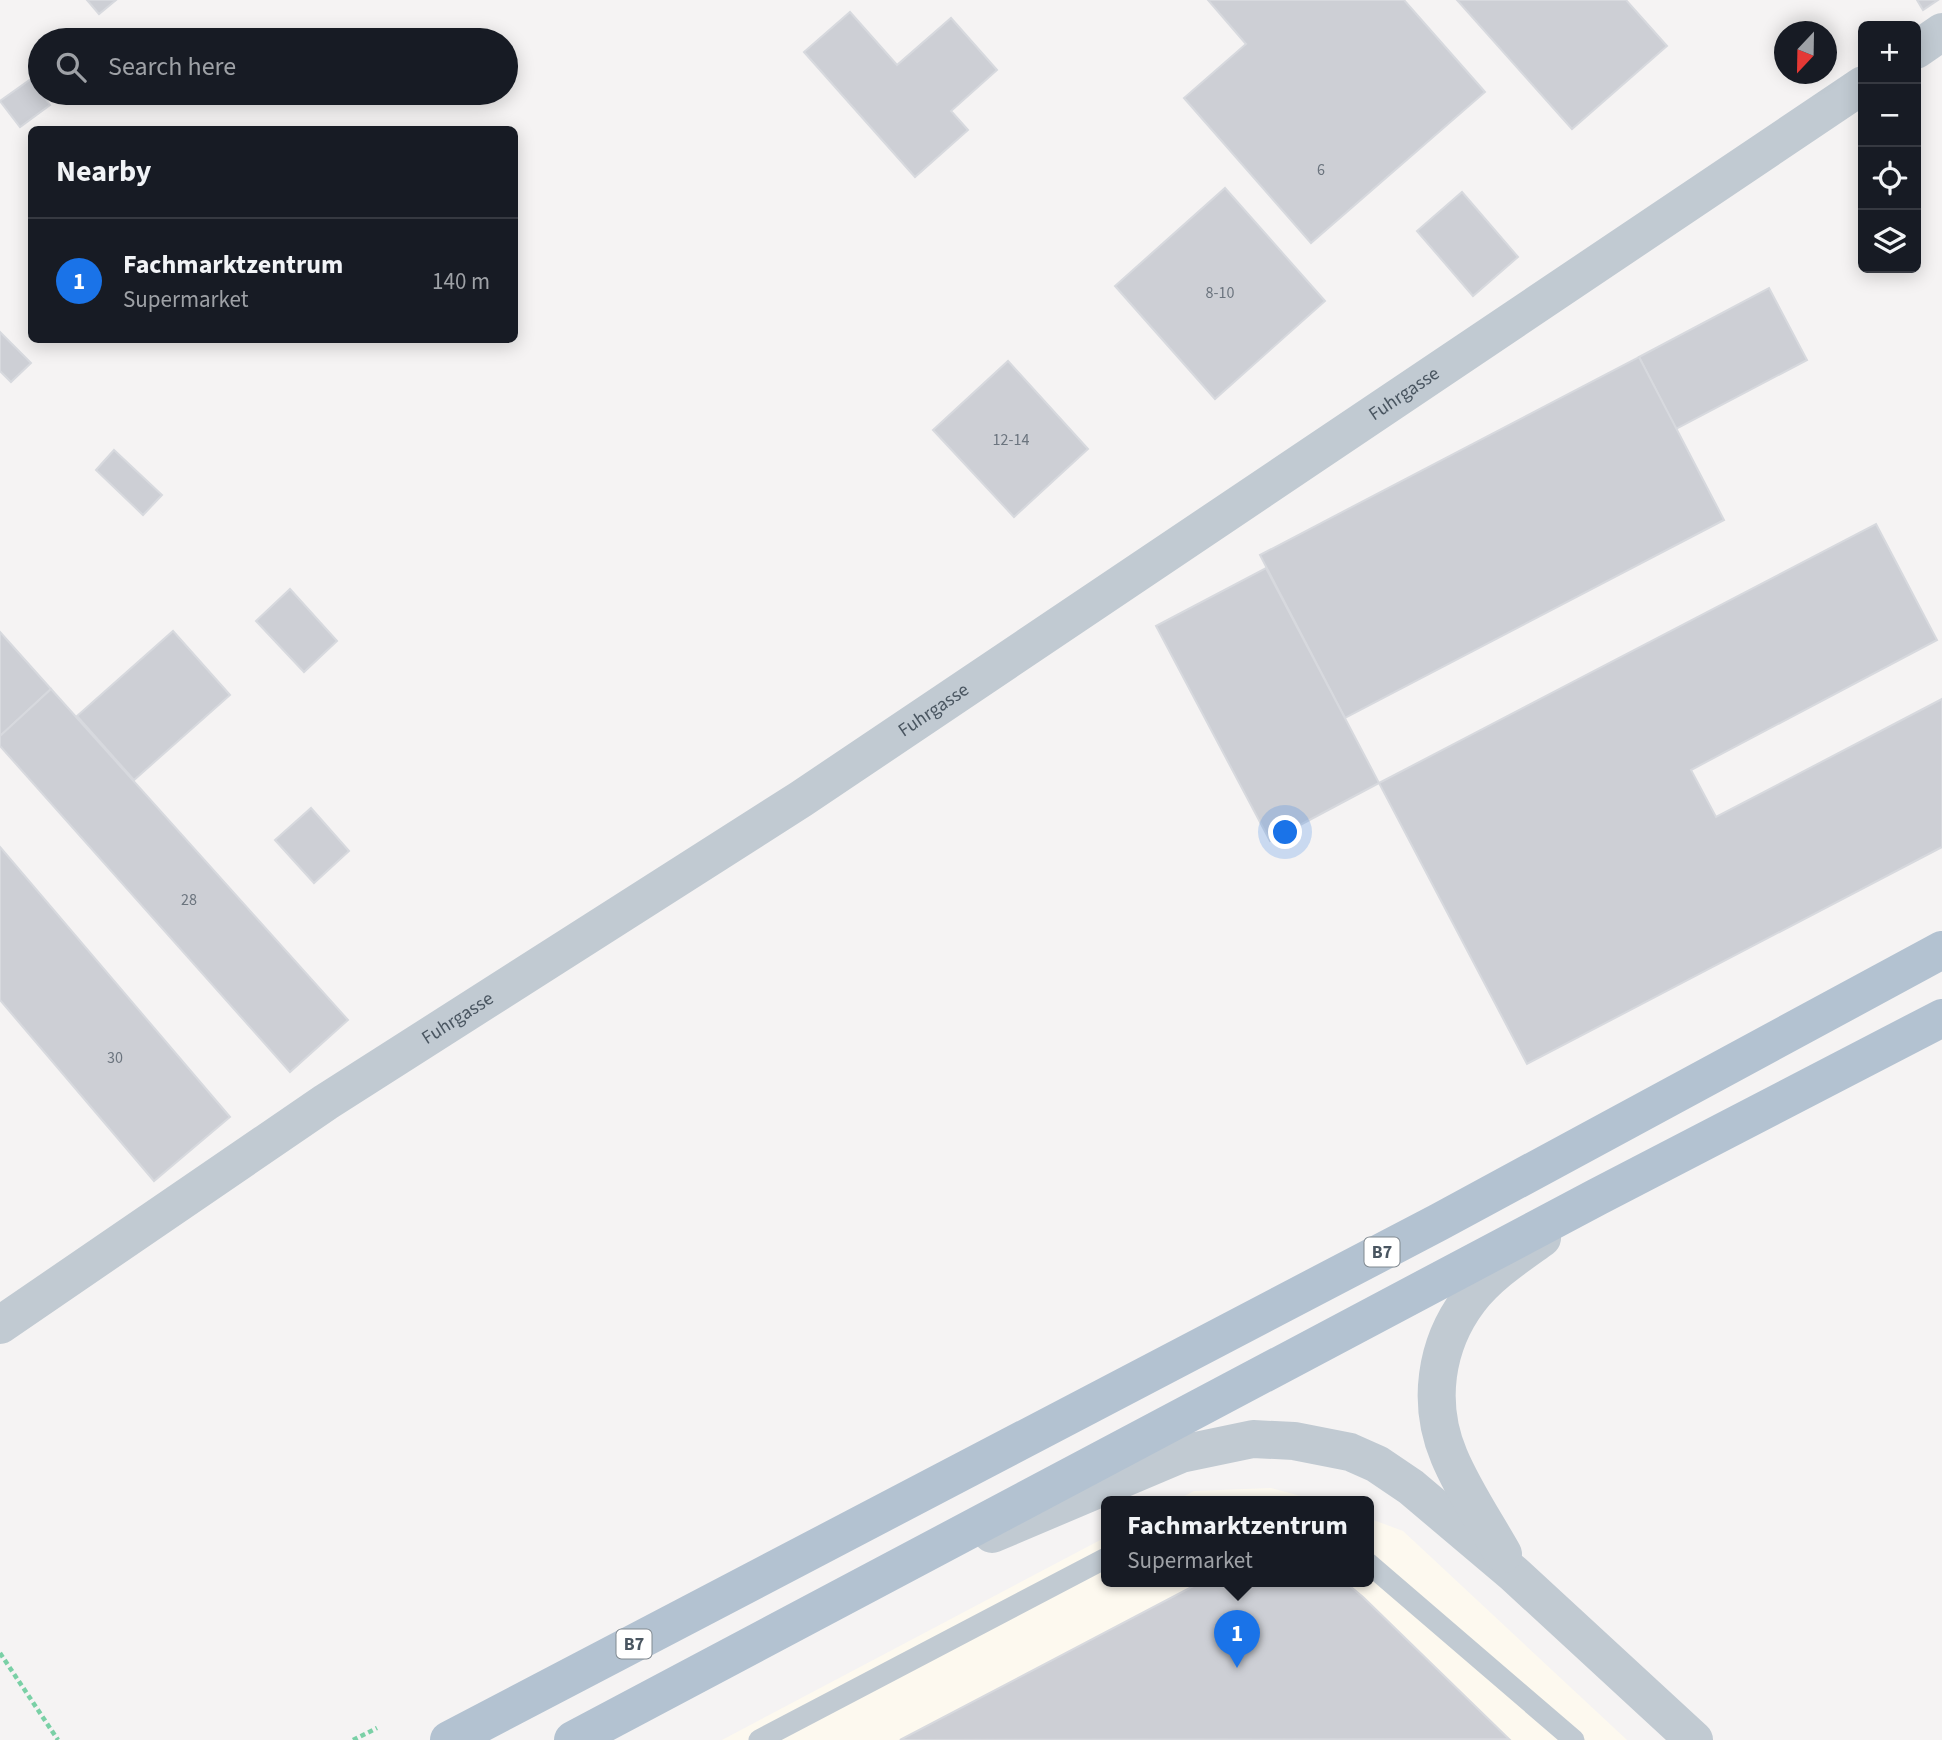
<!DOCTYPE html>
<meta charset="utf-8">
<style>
:root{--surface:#171b24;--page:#242831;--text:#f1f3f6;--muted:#9ea1a6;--line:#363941;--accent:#1a73e8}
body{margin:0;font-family:"Source Sans 3",sans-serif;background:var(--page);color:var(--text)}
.controls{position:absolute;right:21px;top:21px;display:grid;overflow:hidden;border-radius:10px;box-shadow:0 4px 18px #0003}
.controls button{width:63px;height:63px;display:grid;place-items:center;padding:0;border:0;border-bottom:2px solid var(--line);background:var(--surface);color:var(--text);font:35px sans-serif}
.compass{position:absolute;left:1774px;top:21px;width:63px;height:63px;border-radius:50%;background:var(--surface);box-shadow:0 4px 18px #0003;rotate:202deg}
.you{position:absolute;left:1286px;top:833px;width:24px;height:24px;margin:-18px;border:5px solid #fff;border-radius:50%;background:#1a73e8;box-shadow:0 0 0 10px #1a73e833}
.badge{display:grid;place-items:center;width:46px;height:46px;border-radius:50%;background:var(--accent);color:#fff;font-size:23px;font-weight:700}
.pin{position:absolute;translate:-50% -58px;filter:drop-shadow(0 2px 4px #0008)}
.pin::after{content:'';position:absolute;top:37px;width:24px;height:21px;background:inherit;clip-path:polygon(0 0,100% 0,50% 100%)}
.popup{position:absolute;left:1101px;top:1496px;width:273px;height:91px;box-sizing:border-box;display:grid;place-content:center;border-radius:10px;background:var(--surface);filter:drop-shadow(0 2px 5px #0005);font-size:23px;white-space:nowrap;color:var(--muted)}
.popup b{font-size:26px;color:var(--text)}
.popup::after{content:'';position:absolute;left:50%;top:100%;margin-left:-14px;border:14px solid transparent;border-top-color:var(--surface)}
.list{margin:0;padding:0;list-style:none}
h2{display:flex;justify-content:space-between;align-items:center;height:91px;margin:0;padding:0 28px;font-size:30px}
h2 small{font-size:23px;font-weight:400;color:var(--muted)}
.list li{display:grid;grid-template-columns:46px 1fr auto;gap:21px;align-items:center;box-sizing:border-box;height:126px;padding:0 28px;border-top:2px solid var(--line)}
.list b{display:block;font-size:26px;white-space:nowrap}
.list p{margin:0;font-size:23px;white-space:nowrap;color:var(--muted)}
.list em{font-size:23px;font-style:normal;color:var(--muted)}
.icon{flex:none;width:38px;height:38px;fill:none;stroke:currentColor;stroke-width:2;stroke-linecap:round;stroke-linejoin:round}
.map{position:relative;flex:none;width:1942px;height:1740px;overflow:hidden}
.search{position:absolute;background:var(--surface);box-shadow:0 4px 18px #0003;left:28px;top:28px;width:490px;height:77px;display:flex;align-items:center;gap:18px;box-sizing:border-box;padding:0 24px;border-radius:38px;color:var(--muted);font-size:26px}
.panel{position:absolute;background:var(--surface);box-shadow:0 4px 18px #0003;left:28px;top:126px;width:490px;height:217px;border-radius:10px}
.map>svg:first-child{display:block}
.commercial{fill:#fdf9ef}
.building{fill:#cdcfd5;stroke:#d7d9de;stroke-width:2}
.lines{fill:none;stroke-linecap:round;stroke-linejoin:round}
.path{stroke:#7ad0a6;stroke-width:4.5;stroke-dasharray:5 3.5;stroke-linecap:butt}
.lane{stroke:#c1cad2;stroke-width:21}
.street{stroke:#c1cad2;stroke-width:38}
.primary{stroke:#b3c2d1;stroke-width:38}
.labels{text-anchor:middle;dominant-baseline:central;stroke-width:5;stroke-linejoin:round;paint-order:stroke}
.number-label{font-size:16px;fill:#6b747e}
.shield{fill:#fff;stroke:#808990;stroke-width:2}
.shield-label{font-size:18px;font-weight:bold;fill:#4a5661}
.street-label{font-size:19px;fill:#4a5661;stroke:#fff}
</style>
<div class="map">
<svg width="1942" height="1740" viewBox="0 0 1942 1740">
<rect width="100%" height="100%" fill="#f5f3f3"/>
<g class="commercial">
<polygon points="1271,1488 1323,1502 1173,1502 1194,1491"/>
<polygon points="1368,1518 1403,1531 1627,1740 722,1740 1106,1537 1106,1582 1368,1582"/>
</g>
<g class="building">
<polygon points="87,0 116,0 99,14"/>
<polygon points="1208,0 1404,0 1485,92 1311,243 1184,98 1246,44"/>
<polygon points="1457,0 1626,0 1667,46 1572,129"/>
<polygon points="1917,0 1938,0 1923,10"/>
<polygon points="850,12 897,65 951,18 997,70 951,111 968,130 915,177 804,52"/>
<polygon points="31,79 50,105 20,127 0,101"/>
<polygon points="1225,188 1325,301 1215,399 1115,286"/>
<polygon points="1462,192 1518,257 1473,296 1417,231"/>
<polygon points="1769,288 1807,360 1676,429 1639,357"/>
<polygon points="0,332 31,363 11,382 0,371"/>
<polygon points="1639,357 1724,520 1345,718 1260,555"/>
<polygon points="1008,361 1088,449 1014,517 933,430"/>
<polygon points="114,450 162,495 143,515 96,470"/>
<polygon points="1876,524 1937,640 1691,770 1716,817 1942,699 1942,847 1527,1064 1379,783"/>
<polygon points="1266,568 1379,783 1270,841 1156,626"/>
<polygon points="290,589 337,641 304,672 256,621"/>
<polygon points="173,631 230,695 134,780 77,716"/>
<polygon points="0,632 51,689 0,736"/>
<polygon points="51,689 348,1020 290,1072 0,746 0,736"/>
<polygon points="311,808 349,851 314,883 275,840"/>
<polygon points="0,847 230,1117 154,1181 0,1000"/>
<polygon points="1201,1582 1345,1582 1363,1597 1509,1739 900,1740"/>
</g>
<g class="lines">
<g class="path">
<polyline points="0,1653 58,1740"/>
<polyline points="353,1740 377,1728"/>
</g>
<g class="lane">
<polyline points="1368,1563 1574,1740"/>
<polyline points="759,1740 1106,1558"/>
</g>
<g class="street">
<polyline points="1916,50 1942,32"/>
<path id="s1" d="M 0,1325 L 326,1102 L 801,799 L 1863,85"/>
<polyline points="992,1534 1181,1454 1253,1439 1294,1441 1350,1452 1377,1464 1411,1487 1514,1574 1694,1740"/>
<path d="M 1503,1554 C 1485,1522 1463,1490 1449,1456 C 1427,1404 1435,1345 1469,1300 C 1488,1275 1517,1256 1542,1238"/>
</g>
<g class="primary">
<polyline points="449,1740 1439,1222 1942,950"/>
<polyline points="573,1740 1597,1197 1942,1018"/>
</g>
</g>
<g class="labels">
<g class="number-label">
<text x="1321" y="170">6</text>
<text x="1220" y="293">8-10</text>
<text x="1011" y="440">12-14</text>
<text x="189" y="900">28</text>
<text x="115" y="1058">30</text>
</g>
<g class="shield">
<rect x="1364.5" y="1237.5" width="35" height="29" rx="5"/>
<rect x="616.5" y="1629.5" width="35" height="29" rx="5"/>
</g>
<g class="shield-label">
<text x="1382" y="1252">B7</text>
<text x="634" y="1644">B7</text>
</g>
<g class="street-label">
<text stroke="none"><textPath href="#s1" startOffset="1685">Fuhrgasse</textPath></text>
<text stroke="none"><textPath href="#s1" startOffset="1118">Fuhrgasse</textPath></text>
<text stroke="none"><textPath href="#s1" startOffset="551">Fuhrgasse</textPath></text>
</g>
</g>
</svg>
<div class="controls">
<button>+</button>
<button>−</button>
<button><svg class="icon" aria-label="locate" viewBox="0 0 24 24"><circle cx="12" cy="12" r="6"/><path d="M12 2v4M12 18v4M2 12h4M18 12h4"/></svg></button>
<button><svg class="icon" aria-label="layers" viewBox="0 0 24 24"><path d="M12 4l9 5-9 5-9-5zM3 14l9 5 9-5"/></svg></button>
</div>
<svg class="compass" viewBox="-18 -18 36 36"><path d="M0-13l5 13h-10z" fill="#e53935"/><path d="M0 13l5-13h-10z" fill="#9ea1a6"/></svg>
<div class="you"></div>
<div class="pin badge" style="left:1237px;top:1668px">1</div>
<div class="popup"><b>Fachmarktzentrum</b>Supermarket</div>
<div class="search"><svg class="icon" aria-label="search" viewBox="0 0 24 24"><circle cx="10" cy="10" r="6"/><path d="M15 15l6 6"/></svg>Search here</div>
<section class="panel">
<h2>Nearby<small></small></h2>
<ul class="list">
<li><span class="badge">1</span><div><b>Fachmarktzentrum</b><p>Supermarket</p></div><em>140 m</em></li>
</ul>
</section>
</div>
